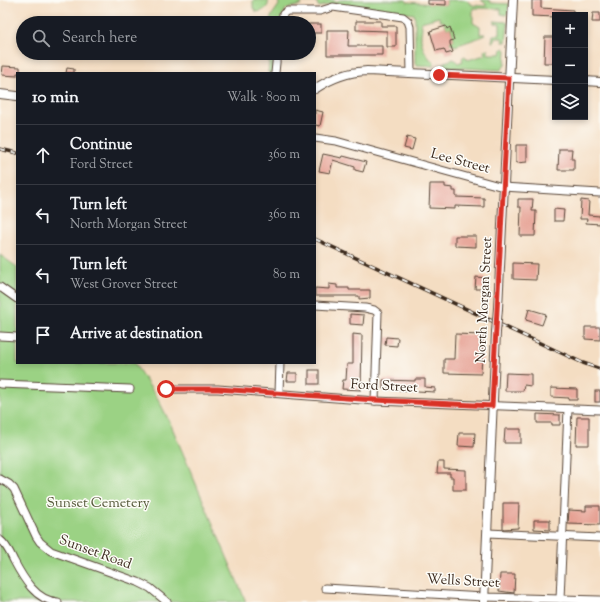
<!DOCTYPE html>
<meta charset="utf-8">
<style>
:root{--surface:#171b24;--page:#242831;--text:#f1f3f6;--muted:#9ea1a6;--line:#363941}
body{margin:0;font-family:"Sorts Mill Goudy",serif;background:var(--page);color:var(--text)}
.controls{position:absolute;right:12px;top:12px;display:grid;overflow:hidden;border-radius:0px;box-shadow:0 2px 6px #0003}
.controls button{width:36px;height:36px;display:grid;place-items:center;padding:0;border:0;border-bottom:1px solid var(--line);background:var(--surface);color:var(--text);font:20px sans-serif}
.stop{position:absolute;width:12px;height:12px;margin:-9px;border:3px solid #d93025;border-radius:50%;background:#fff}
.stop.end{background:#d93025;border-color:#fff;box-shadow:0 1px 4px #0008}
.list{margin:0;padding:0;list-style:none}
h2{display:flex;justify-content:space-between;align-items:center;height:52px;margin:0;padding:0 16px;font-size:17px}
h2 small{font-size:13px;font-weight:400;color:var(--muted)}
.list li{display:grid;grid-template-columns:26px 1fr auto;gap:12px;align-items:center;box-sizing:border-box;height:60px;padding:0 16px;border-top:1px solid var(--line)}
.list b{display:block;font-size:15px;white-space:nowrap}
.list p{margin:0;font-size:13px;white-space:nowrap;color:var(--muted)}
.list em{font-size:13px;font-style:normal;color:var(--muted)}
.icon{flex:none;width:22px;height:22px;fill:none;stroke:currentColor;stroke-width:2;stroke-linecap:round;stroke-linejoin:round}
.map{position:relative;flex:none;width:600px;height:602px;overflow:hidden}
.search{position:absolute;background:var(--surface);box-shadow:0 2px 6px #0003;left:16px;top:16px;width:300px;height:44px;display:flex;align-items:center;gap:10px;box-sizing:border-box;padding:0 14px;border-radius:22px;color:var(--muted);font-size:15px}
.panel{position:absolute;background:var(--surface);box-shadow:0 2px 6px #0003;left:16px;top:72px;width:300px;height:292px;border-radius:0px}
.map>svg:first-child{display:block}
.green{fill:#9bd284;stroke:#6b7e51}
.building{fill:#e6a093}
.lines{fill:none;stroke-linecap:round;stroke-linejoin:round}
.minor-casing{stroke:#574537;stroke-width:9}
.tertiary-casing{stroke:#574537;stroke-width:10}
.minor{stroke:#fff;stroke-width:7}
.tertiary{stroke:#fff;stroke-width:8}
.rail-casing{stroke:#3b2a1e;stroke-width:3.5}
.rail{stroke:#fdfcf7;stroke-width:2;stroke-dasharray:6;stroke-linecap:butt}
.tertiary-bridge-casing{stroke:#574537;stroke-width:10;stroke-linecap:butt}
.tertiary-bridge{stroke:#fff;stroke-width:8}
.route{stroke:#d93025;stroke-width:5}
.labels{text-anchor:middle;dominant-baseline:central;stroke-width:3;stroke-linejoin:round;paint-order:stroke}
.street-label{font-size:14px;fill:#3b2a1e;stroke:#fdfcf7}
.park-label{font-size:14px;fill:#585c3d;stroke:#fdfcf7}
</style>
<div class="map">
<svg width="600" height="602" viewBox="0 0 600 602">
<rect width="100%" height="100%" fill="#fdfcf7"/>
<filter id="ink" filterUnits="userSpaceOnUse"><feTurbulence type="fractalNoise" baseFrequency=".025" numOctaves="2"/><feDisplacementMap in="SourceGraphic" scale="8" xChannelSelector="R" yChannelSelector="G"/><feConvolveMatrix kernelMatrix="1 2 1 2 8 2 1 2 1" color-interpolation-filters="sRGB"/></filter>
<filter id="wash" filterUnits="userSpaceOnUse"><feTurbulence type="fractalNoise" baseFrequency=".012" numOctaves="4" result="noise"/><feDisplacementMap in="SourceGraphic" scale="16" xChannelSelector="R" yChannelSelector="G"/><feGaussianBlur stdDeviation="0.9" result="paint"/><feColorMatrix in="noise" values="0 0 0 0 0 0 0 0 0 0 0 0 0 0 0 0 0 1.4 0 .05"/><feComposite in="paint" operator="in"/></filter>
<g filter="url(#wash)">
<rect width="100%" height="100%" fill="#f4ddc2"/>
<g class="green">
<path d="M 253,0 L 268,0 C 270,7 263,12 256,12 L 253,8 Z"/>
<path d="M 278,0 L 334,0 L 335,2 L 338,2 L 339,0 L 406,0 L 407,2 L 446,5 L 446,0 L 466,0 L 472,5 L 486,6 L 486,4 L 481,0 L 489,0 L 491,3 L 509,4 L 508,13 L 506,15 L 501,14 L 501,9 L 473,8 L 473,23 L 480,27 L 480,34 L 485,34 L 484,36 L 455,46 L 450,43 L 450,41 L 454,40 L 451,28 L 447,29 L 443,21 L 440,21 L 439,17 L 421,22 C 423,29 421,30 421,36 C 420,45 427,57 434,63 L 434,66 L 416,65 L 415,64 L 415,18 L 414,14 L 331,4 L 320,7 L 318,6 L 317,2 L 302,2 L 301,5 L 286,9 L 279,23 L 269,23 L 272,15 L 279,5 Z"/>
<polygon points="494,21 507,22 508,25 506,42 503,42 502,38 495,38 494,42 492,42 493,35 500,35 500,24 494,23"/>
<polygon points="504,48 506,50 505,65 501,70 444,67 444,62 454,59 458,63 463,61 462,58 464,56 466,57 468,60 485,55 484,51 486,49 488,50 488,54 501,54 502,49"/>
<polygon points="261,53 276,53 273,73 268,73 269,62"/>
<polygon points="0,255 17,267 17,363 134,363 158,399 171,425 246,602 0,602"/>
</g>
<g id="blocks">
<g class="building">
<polygon points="428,0 446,0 446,5 428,4"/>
<polygon points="532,0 541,0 541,8 573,10 573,15 555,15 555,17 532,16"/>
<polygon points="593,13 600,13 600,22 592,22"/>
<polygon points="356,21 381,21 381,26 396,26 396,47 387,47 387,31 356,30"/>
<rect x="309" y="24" width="12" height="9"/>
<polygon points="446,26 447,29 450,27 454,40 450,41 450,44 453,52 446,54 444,49 436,51 430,31"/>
<polygon points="327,30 349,30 348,46 382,46 382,55 327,55"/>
<polygon points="545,37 555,37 555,63 544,63"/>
<polygon points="3,66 20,67 20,73 17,73 17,76 2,75"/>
<polygon points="67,68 74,69 74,73 66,73"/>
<polygon points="315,110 323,112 320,126 315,125"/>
<polygon points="407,137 415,139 412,150 404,148"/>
<polygon points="516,145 527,145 527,162 516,163"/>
<polygon points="559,149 572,149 571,159 574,159 574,170 558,170"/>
<polygon points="323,154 342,158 343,156 366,162 363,172 355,170 355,167 333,160 330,173 319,171"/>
<polygon points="430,184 445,184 445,187 453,188 453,191 456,191 456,197 484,198 484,207 455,206 455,209 429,208"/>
<polygon points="518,199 533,199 532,211 536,211 535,236 520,236 521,207 518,207"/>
<polygon points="581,200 589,201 588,215 600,216 600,224 586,223 587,219 580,219"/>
<polygon points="554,209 564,210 563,221 554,221"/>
<polygon points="455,236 476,236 476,247 455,246"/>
<polygon points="513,263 537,264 536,280 513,279"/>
<polygon points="476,277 485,278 485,289 475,289"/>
<polygon points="329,284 337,285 337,288 349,288 349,290 370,290 370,298 359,299 359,296 315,296 315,288 329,289"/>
<polygon points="529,309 546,314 542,325 526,320"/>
<polygon points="350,314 364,315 363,325 350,324"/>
<polygon points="585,327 600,327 600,340 585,339"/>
<polygon points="353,334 362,335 361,390 342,389 343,380 346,380 347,364 353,364"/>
<polygon points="455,334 483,335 481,374 444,373 444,359 454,359"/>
<polygon points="386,337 398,338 397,346 385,345"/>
<rect x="309" y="370" width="10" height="14"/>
<polygon points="288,373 297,373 297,381 287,381"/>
<polygon points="506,373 531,374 531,386 524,385 523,391 505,391"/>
<polygon points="415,379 425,379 425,387 435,388 435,392 399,390 399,389 383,389 383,380 415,381"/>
<polygon points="551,388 577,389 577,400 568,400 569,398 551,397"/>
<rect x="595" y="391" width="5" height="11"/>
<polygon points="537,414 560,415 560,425 552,425 552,423 537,423"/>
<polygon points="577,417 589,417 589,445 576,445"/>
<polygon points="505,429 521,429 521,443 504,443"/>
<polygon points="459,433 475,433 474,447 458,446"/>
<polygon points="438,462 444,462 444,469 466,470 466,490 453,490 453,477 450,477 450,473 437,473"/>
<polygon points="503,503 519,503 518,528 503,529"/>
<polygon points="586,506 600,506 600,525 568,524 569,510 586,511"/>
<polygon points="534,520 550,520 550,530 534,529"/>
<polygon points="500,574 515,574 514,593 499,591"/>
</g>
</g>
</g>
<g filter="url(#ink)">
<use href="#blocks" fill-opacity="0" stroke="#574537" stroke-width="1"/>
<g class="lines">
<defs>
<g id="minor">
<polyline points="282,23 283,14 287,11 320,11 333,7 403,17 408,21 410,27 411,73"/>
<polyline points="275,73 277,53"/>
<polyline points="315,138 336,141 503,187 600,193"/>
<polyline points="0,287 17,299"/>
<polyline points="315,305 365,308 374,310 378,313 375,401"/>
<polyline points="0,336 17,337"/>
<polyline points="0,384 130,389"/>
<polyline points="166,389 218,389 375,401 600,410"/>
<polyline points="279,393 280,363"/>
<polyline points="0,479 9,484 14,489 36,536 40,542 51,551 138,582 150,588 167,602"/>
<polyline points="488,533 600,538"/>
<path d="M 0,540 C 7,545 10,553 14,561 C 23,578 36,601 58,602"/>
<polyline points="325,588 484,597 600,600"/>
<polyline points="560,599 568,409"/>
</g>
<g id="tertiary">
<polyline points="585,81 600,82"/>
<path d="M 315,89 C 331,78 348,72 367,71 L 555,80"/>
<polyline points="0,94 17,96"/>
<polyline points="498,308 513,0"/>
<polyline points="484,602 496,332"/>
</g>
</defs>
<use href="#minor" class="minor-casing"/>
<use href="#tertiary" class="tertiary-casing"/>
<use href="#minor" class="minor"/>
<use href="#tertiary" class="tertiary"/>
<defs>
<g id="rail">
<polyline points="0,149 17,153"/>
<polyline points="315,239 583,363 600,369"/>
</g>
</defs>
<use href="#rail" class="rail-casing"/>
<use href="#rail" class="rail"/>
<defs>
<polyline id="tertiary-bridge" points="496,332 498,308"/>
</defs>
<use href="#tertiary-bridge" class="tertiary-bridge-casing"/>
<use href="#tertiary-bridge" class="tertiary-bridge"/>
</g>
</g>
<g class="lines" filter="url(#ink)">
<polyline class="route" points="166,389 218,389 375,400 492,406 509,78 439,75"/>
</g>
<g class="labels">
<g class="street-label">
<text transform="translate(460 162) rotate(15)">Lee Street</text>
<text transform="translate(485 300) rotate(-87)">North Morgan Street</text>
<text transform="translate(384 387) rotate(3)">Ford Street</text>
<text transform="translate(95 553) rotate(20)">Sunset Road</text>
<text transform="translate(463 582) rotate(3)">Wells Street</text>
</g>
<g class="park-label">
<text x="98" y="504">Sunset Cemetery</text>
</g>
</g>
</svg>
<div class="controls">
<button>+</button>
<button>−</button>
<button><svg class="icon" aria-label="layers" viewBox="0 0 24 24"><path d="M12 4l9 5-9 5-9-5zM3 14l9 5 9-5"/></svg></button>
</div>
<div class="stop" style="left:166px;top:389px"></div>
<div class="stop end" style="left:439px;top:75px"></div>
<div class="search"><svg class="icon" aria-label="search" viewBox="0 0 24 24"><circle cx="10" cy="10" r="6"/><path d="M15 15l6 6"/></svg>Search here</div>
<section class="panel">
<h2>10 min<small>Walk · 800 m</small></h2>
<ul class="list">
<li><svg class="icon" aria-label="ahead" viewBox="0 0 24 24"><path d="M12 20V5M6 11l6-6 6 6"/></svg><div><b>Continue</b><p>Ford Street</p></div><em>360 m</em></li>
<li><svg class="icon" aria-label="left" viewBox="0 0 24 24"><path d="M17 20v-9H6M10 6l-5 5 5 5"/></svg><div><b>Turn left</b><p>North Morgan Street</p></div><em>360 m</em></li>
<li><svg class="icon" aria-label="left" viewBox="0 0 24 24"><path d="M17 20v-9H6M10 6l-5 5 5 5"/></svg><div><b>Turn left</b><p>West Grover Street</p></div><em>80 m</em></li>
<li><svg class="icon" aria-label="arrive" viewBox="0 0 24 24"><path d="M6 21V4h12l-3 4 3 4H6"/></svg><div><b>Arrive at destination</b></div></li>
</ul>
</section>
</div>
